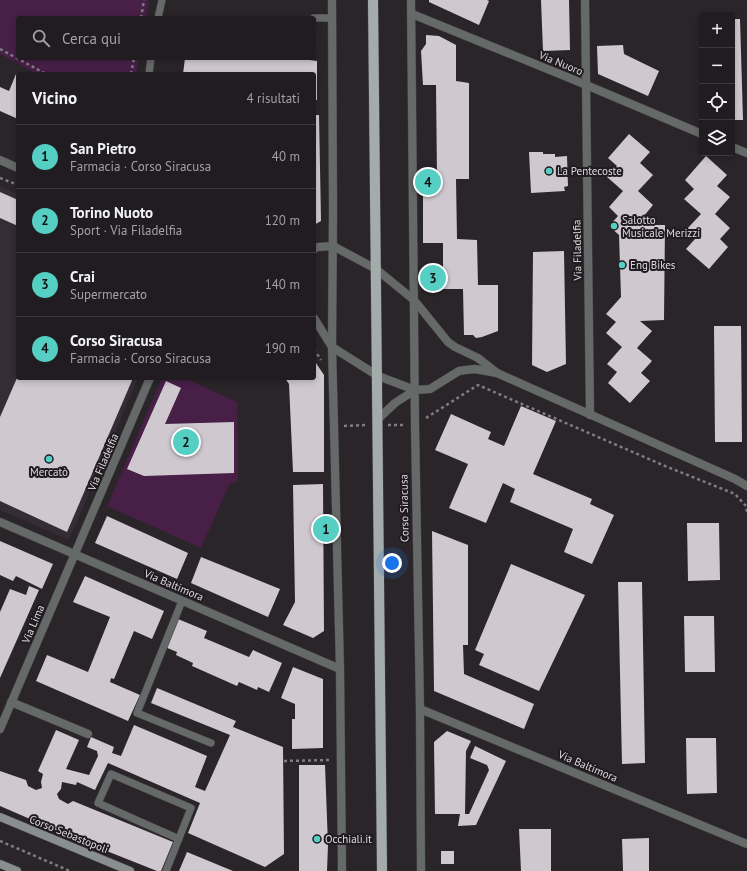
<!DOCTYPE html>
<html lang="it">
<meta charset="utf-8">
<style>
:root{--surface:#201c1f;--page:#282528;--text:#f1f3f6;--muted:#a2a1a4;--line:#3d3a3d;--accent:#55cec4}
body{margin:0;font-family:"PT Sans",sans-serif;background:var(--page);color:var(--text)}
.controls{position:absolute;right:12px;top:12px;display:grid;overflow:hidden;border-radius:4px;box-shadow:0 2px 6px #0003}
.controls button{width:36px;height:36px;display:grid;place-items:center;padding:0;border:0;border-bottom:1px solid var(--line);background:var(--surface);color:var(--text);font:20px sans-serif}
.you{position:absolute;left:392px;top:563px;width:14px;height:14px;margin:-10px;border:3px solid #fff;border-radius:50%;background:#1a73e8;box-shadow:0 0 0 6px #1a73e833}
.badge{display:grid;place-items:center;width:26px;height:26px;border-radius:50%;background:var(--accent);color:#111;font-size:13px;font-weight:700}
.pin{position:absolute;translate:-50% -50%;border:2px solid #fff;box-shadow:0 1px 4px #0006}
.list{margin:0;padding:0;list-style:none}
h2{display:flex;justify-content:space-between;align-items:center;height:52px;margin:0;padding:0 16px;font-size:17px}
h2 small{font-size:13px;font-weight:400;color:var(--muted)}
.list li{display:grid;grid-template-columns:26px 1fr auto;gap:12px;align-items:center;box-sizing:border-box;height:64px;padding:0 16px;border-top:1px solid var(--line)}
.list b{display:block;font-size:15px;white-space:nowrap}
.list p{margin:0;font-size:13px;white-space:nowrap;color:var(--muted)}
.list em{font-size:13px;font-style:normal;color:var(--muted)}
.icon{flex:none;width:22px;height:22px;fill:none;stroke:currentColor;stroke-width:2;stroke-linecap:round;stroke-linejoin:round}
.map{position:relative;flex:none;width:747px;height:871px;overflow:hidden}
.search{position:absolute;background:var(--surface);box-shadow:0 2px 6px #0003;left:16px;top:16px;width:300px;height:44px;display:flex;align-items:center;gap:10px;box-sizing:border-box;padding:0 14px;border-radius:4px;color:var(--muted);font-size:15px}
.panel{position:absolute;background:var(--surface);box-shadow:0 2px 6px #0003;left:16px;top:72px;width:300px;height:308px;border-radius:4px}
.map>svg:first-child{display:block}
.built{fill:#352c35}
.green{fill:#471f47}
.building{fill:#cfc9cf}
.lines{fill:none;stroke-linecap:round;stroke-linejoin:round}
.lane-casing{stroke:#474246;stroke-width:8}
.street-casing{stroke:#474246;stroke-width:9}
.secondary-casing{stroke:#474246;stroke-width:9}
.primary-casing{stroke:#474246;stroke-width:11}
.path{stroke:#817c80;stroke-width:2.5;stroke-dasharray:3 3;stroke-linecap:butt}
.lane{stroke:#656968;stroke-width:7}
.street{stroke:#656968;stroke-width:8}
.secondary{stroke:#888f8e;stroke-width:8}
.primary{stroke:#a3acab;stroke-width:10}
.poi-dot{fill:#55cec4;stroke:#201b20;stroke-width:1.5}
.labels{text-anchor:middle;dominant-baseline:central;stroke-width:4;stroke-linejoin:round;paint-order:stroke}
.street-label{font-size:11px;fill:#dedbde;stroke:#201b20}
.poi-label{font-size:11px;fill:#dedbde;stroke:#201b20;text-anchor:start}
</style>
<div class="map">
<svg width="747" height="871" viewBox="0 0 747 871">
<rect width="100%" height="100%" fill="#2a2529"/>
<polygon class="built" points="0,186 18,194 18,378 138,378 69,540 0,510"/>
<g class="green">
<polygon points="0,0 149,0 146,18 18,18 18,58 139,58 136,74 37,74 0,54"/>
<polygon points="162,378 184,378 237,402 238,482 230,483 201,548 107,506"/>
</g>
<g class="building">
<polygon points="429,0 487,0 489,1 479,25 429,2"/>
<polygon points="541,0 569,0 570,50 543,51"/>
<polygon points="732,19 740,19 743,120 732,120"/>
<polygon points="426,35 439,36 456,45 456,81 469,83 469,179 456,179 457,239 477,240 478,285 498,285 498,331 482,337 476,338 473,335 464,335 463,289 443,289 443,243 423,243 423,179 437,178 436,85 423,85 421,51 426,44"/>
<polygon points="623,45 624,54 659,71 648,96 598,74 597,46"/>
<polygon points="185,58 295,58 317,61 317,100 314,101 314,74 183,74"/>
<polygon points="16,74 18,75 18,119 0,111 0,87 9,91"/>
<polygon points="314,115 319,115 321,221 314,225"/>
<polygon points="629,134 650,152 640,163 653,175 638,191 653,205 643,217 651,225 665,225 664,320 640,321 652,331 637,348 652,361 641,373 650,381 630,403 608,383 617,372 607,364 622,347 606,333 616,322 606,314 621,297 619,235 609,226 618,216 609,207 623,191 607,177 617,166 608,158"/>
<polygon points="529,152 543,152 543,154 555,154 555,157 567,156 568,186 564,187 565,191 531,193"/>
<polygon points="706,156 727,175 717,186 730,197 715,214 730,228 720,239 728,247 709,269 686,249 695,239 686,230 701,214 684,199 694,189 685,180"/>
<polygon points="0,192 18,200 18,226 0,218"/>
<polygon points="564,251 566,364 547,372 532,365 533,252"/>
<polygon points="714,326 741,326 742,442 715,442"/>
<polygon points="314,360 324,375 324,472 293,472 289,384 285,378 314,378"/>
<polygon points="17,378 133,378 67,532 0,501 0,417"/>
<polygon points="166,381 181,388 165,424 234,422 234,473 144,476 127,469"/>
<polygon points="521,406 556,421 533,474 592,499 590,504 614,515 592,564 564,552 573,529 510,502 515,489 503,483 486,523 449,508 468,464 435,450 451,414 491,432 488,439 504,446"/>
<polygon points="323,484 324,631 313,638 283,625 295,602 293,485"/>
<polygon points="107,516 188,553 177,579 95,543"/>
<polygon points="687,523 719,523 720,580 688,581"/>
<polygon points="432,531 468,545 468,645 463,645 464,674 534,704 524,729 434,691"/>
<polygon points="0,541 53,564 42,589 16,576 13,581 0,575"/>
<polygon points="201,557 280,589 268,617 191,583"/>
<polygon points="511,564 585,595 539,691 479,665 484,654 475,650"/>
<polygon points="85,576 164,611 152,639 134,631 114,679 111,678 110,682 140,695 128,721 36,681 47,655 88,672 110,617 73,602"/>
<polygon points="618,582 642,582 645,763 622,764"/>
<polygon points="29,586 39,590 0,678 0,612 10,589 26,595"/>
<polygon points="684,616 714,616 715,672 685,672"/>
<polygon points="178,619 207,631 204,638 249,657 253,650 282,663 269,692 258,687 257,690 239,682 237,686 192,666 193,663 176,655 177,652 165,647"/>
<polygon points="293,667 323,679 323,748 292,749 292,719 295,719 295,704 281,698"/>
<polygon points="157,688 236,721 233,727 283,747 284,854 265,867 188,833 200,803 108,763 95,790 77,782 76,785 62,782 61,789 57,794 59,799 68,804 73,801 173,842 161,871 157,871 74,838 0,806 0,771 26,780 28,786 36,790 42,788 41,782 43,774 38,771 56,730 79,740 66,769 89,775 98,756 97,751 87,747 91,737 114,747 112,753 121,756 134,725 207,756 195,787 205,791 230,735 151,703"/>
<polygon points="447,731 471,741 466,751 465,814 469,814 489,770 487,765 470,758 475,746 506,761 476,825 458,826 460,814 435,814 434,742"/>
<polygon points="686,738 716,738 717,793 687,794"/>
<polygon points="299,765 325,765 328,845 327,871 299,871"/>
<polygon points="519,829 551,829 551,871 521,871"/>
<polygon points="649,838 649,871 623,871 622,839"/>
<rect x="441" y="851" width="13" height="13"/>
<polygon points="187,852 233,871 179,871"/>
</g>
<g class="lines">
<defs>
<g id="lane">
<polyline points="158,18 162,0"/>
<polyline points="314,18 332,18"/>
<polyline points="149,74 151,58"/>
<polyline points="182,601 137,713 211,743"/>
<polyline points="166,871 191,808 111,774 98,803 179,839"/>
</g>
<g id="street">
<polyline points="332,0 333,211 332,347 340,669 342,871"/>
<polyline points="411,0 415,425 420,709 421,871"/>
<polyline points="585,0 590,415"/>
<polyline points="412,14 572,79 702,134"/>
<polyline points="732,147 747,153"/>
<polyline points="0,160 18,168"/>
<polyline points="314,249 318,247 333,246 376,269 414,300 448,342 455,347 478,358 497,373 735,479 747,486"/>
<polyline points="314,318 332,347 378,376 415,390 430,389 459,371 466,370 475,369 497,373"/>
<polyline points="378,419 395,403 415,390"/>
<polyline points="0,522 340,669"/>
<polyline points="11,702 88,734"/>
<polyline points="420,709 747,844"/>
<polyline points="0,729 150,378"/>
</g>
<g id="secondary">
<polyline points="0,817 130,871"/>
<polyline points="0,864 17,871"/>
</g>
<polyline id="primary" points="373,0 382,871"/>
</defs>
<use href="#lane" class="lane-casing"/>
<use href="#street" class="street-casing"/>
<use href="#secondary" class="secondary-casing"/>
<use href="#primary" class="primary-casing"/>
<g class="path">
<polyline points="141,18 144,0"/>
<polyline points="0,49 46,74"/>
<polyline points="131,74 134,58"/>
<polyline points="0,178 18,185"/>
<polyline points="314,349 321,360"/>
<polyline points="426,418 478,385 665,466 735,494 746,506 747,512"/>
<polyline points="388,425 405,425"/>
<polyline points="344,426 367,425"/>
<polyline points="284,761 331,760"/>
<polyline points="0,841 70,871"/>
</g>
<use href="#lane" class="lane"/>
<use href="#street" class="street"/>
<use href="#secondary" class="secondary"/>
<use href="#primary" class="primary"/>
</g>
<g class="poi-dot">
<circle cx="549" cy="171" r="4"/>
<circle cx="614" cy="226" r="4"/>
<circle cx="622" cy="265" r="4"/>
<circle cx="49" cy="459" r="4"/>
<circle cx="317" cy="839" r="4"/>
</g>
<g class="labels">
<g class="street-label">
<text transform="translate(561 63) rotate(22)">Via Nuoro</text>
<text transform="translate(577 250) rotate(-91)">Via Filadelfia</text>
<text transform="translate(103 462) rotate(-67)">Via Filadelfia</text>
<text transform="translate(404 508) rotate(-91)">Corso Siracusa</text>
<text transform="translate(174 585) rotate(23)">Via Baltimora</text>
<text transform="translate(33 624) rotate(-67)">Via Lima</text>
<text transform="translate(588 766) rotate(23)">Via Baltimora</text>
<text transform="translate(69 834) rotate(22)">Corso Sebastopoli</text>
</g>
<g class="poi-label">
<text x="557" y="171">La Pentecoste</text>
<text x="622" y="220">Salotto<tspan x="622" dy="13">Musicale Merizzi</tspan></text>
<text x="630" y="265">Eng Bikes</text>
<text x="49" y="472" text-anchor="middle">Mercatò</text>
<text x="325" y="839">Occhiali.it</text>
</g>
</g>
</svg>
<div class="controls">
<button>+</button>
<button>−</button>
<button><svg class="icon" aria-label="locate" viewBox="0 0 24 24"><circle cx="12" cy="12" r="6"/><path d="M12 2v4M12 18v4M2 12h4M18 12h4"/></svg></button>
<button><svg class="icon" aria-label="layers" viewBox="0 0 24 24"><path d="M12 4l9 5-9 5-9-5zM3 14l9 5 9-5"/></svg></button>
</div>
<div class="you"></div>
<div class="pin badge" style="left:326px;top:529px">1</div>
<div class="pin badge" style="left:186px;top:442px">2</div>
<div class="pin badge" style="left:433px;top:278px">3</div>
<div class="pin badge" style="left:428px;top:182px">4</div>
<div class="search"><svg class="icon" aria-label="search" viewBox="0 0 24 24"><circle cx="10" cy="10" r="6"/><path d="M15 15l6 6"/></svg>Cerca qui</div>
<section class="panel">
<h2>Vicino<small>4 risultati</small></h2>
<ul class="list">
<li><span class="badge">1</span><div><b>San Pietro</b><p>Farmacia · Corso Siracusa</p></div><em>40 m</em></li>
<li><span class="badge">2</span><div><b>Torino Nuoto</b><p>Sport · Via Filadelfia</p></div><em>120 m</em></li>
<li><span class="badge">3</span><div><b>Crai</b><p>Supermercato</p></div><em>140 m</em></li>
<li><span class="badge">4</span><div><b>Corso Siracusa</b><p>Farmacia · Corso Siracusa</p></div><em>190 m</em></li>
</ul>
</section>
</div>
